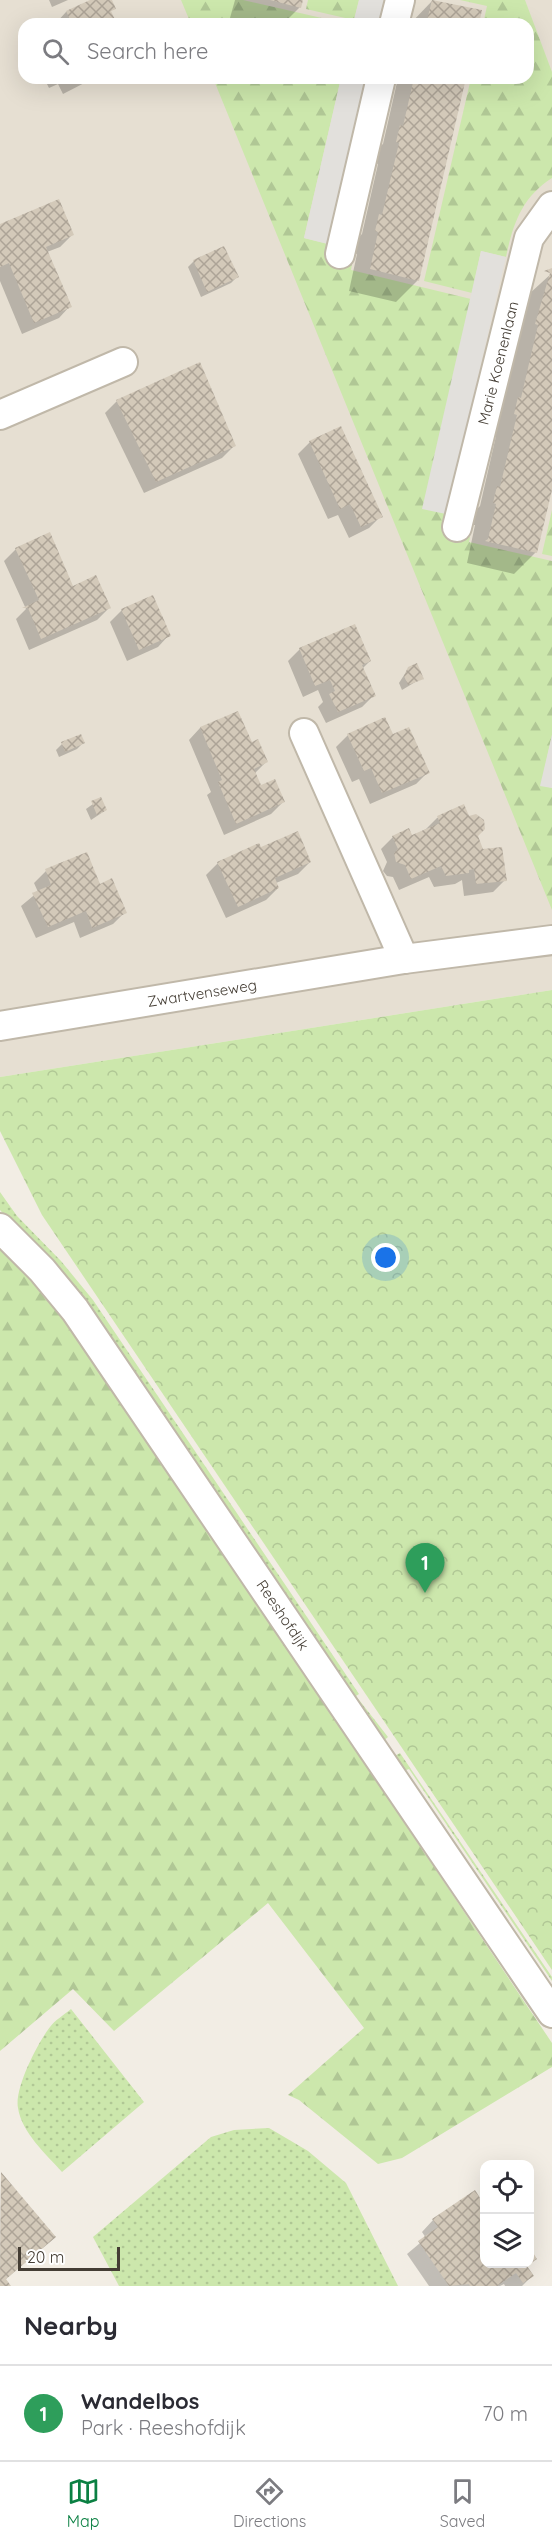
<!DOCTYPE html>
<meta charset="utf-8">
<style>
:root{--surface:#fff;--page:#f7f7f7;--text:#2b2b33;--muted:#7c7c81;--line:#e1e1e2;--accent:#0b8043}
body{margin:0;font-family:Quicksand,sans-serif;background:var(--page);color:var(--text)}
.controls{position:absolute;right:18px;bottom:18px;display:grid;overflow:hidden;border-radius:12px;box-shadow:0 6px 24px #0002}
.controls button{width:54px;height:54px;display:grid;place-items:center;padding:0;border:0;border-bottom:2px solid var(--line);background:var(--surface);color:var(--text);font:30px sans-serif}
.scale{position:absolute;left:18px;bottom:15px;width:102px;box-sizing:border-box;padding-left:6px;border:3px solid #443d34;border-top:0;font-size:16px;line-height:21px;white-space:nowrap;color:#443d34;-webkit-text-stroke:4px #fff;paint-order:stroke}
.you{position:absolute;left:386px;top:1258px;width:21px;height:21px;margin:-15px;border:4px solid #fff;border-radius:50%;background:#1a73e8;box-shadow:0 0 0 9px #1a73e833}
.badge{display:grid;place-items:center;width:39px;height:39px;border-radius:50%;background:var(--accent);color:#fff;font-size:20px;font-weight:700}
.pin{position:absolute;translate:-50% -50px;filter:drop-shadow(0 2px 3px #0008)}
.pin::after{content:'';position:absolute;top:32px;width:21px;height:18px;background:inherit;clip-path:polygon(0 0,100% 0,50% 100%)}
.list{margin:0;padding:0;list-style:none}
h2{display:flex;justify-content:space-between;align-items:center;height:78px;margin:0;padding:0 24px;font-size:26px}
h2 small{font-size:20px;font-weight:400;color:var(--muted)}
.list li{display:grid;grid-template-columns:39px 1fr auto;gap:18px;align-items:center;box-sizing:border-box;height:96px;padding:0 24px;border-top:2px solid var(--line)}
.list b{display:block;font-size:22px;white-space:nowrap}
.list p{margin:0;font-size:20px;white-space:nowrap;color:var(--muted)}
.list em{font-size:20px;font-style:normal;color:var(--muted)}
.icon{flex:none;width:33px;height:33px;fill:none;stroke:currentColor;stroke-width:2;stroke-linecap:round;stroke-linejoin:round}
.map{position:relative;flex:none;width:552px;height:2286px;overflow:hidden}
.search{position:absolute;background:var(--surface);box-shadow:0 6px 24px #0002;left:18px;right:18px;top:18px;height:66px;display:flex;align-items:center;gap:15px;box-sizing:border-box;padding:0 21px;border-radius:18px;color:var(--muted);font-size:22px}
.sheet{height:174px;background:var(--surface)}
nav{display:flex;justify-content:space-around;align-items:center;box-sizing:border-box;height:84px;border-top:2px solid var(--line);background:var(--surface);font-size:16px;color:var(--muted)}
nav a{display:grid;justify-items:center;gap:3px}
nav .on{color:var(--accent)}
.map>svg:first-child{display:block}
.residential{fill:#e6dfd2;fill-rule:evenodd}
.grass{fill:url(#grass-dots)}
.forest{fill:url(#forest-firs)}
.park{fill:url(#park-crowns)}
.parking{fill:#e2e0dc}
.shadow{fill:#0003}
.building{fill:url(#building-cross-hatch)}
.lines{fill:none;stroke-linecap:round;stroke-linejoin:round}
.minor-casing{stroke:#c0b8a9;stroke-width:32}
.minor{stroke:#fff;stroke-width:28}
.labels{text-anchor:middle;dominant-baseline:central;stroke-width:4.5;stroke-linejoin:round;paint-order:stroke}
.street-label{font-size:15px;fill:#443d34;stroke:#fff}
</style>
<div class="map">
<svg width="552" height="2286" viewBox="0 0 552 2286">
<defs>
<pattern id="grass-dots" width="8" height="8" patternUnits="userSpaceOnUse" patternTransform="scale(1.5)"><rect width="8" height="8" fill="#cce7ac"/><path d="M2 2h.1M6 6h.1" fill="none" stroke="#b0c795" stroke-width="1.8" stroke-linecap="round"/></pattern>
<pattern id="forest-firs" width="22" height="20" patternUnits="userSpaceOnUse" patternTransform="scale(1.5)"><rect width="22" height="20" fill="#cce7ac"/><path d="M5 1l3.5 6h-7zM16 11l3.5 6h-7z" fill="#b0c795"/></pattern>
<pattern id="park-crowns" width="20" height="18" patternUnits="userSpaceOnUse" patternTransform="scale(1.5)"><rect width="20" height="18" fill="#cce7ac"/><path d="M2 6a3 3 0 1 1 6 0M12 15a3 3 0 1 1 6 0" fill="none" stroke="#b0c795"/></pattern>
<pattern id="building-cross-hatch" width="8" height="8" patternUnits="userSpaceOnUse" patternTransform="scale(1.5)"><rect width="8" height="8" fill="#d3c9b9"/><path d="M0 0l8 8M0 8l8-8" fill="none" stroke="#ada497"/></pattern>
</defs>
<rect width="100%" height="100%" fill="#f2ede4"/>
<path class="residential" d="M 0,0 L 552,0 L 552,990 L 0,1077 ZM 24,24 L 528,24 L 528,78 L 24,78 Z"/>
<g class="grass">
<polygon points="0,1192 17,1216 61,1261 93,1300 359,1694 356,1696 388,1737 381,1743 22,1235 0,1210"/>
<polygon points="400,1753 552,1977 552,1981 409,1769 401,1772 391,1758"/>
<path d="M 71,2009 L 144,2102 L 62,2172 C 46,2154 22,2133 18,2108 C 14,2089 38,2042 50,2027 C 55,2020 64,2015 71,2009 Z"/>
<polygon points="269,2128 308,2151 346,2183 398,2286 119,2286 93,2237 211,2137 234,2130"/>
</g>
<g class="forest">
<polygon points="181,0 243,0 348,24 191,24"/>
<polygon points="308,0 359,0 354,20 306,9"/>
<path d="M 460,0 L 525,0 L 552,72 L 552,178 C 522,197 513,224 506,257 L 481,251 L 472,293 L 424,281 L 471,78 L 528,78 L 528,24 L 483,24 L 487,6 Z"/>
<polygon points="213,78 341,78 304,238 328,244 325,258 352,264 351,270 471,299 443,531 470,537 469,542 552,561 552,735 541,785 552,788 552,910"/>
<polygon points="552,510 552,556 542,554"/>
<polygon points="0,1241 45,1287 552,2043 552,2067 402,2158 378,2164 299,2100 288,2095 364,2028 268,1903 114,2031 73,1989 0,2051"/>
</g>
<polygon class="park" points="552,990 552,1970 42,1215 0,1131 0,1077"/>
<g class="parking">
<polygon points="359,0 384,0 378,24 353,24"/>
<polygon points="341,78 366,78 328,244 304,238"/>
<polygon points="481,251 506,257 446,514 422,509"/>
<polygon points="552,735 552,788 540,786"/>
</g>
<g class="shadow">
<polygon points="49,0 68,0 52,7"/>
<polygon points="94,0 110,0 114,8 110,12 115,24 55,24 66,12"/>
<polygon points="235,0 302,0 300,7 283,24 255,24 230,18"/>
<polygon points="433,0 477,24 410,24"/>
<polygon points="44,78 94,78 63,94 58,84 49,88"/>
<polygon points="398,78 465,78 418,280 396,302 349,291 357,254 354,253 358,238 362,234 378,164 375,163 378,148 383,144"/>
<polygon points="0,225 72,235 60,247 47,252 70,306 59,318 22,334 0,281"/>
<polygon points="194,261 237,277 231,283 201,297 188,267"/>
<polygon points="552,273 552,483 536,552 514,574 467,563 475,525 472,525 476,510 480,506 496,436 493,435 496,421 500,416 517,346 514,346 529,294"/>
<polygon points="117,401 234,446 222,458 144,493 105,413"/>
<polygon points="310,442 381,516 369,528 349,538 338,515 328,519 298,454"/>
<polygon points="16,549 72,588 109,608 97,620 29,650 16,619 26,609 4,561"/>
<polygon points="122,610 169,635 158,647 127,661 110,622"/>
<polygon points="300,649 370,661 362,669 374,695 362,707 326,723 318,707 323,702 318,690 303,697 288,661"/>
<polygon points="408,669 422,678 402,690 399,683"/>
<polygon points="237,713 251,744 266,762 254,774 260,787 283,802 271,814 224,835 207,795 211,792 189,740 200,728"/>
<polygon points="348,735 392,736 428,772 416,784 370,804 359,779 352,782 336,747"/>
<polygon points="83,743 77,749 59,757 56,750 62,744"/>
<polygon points="100,799 106,810 91,820 86,809"/>
<polygon points="464,806 483,851 505,880 493,892 464,896 462,880 455,884 434,887 429,877 399,890 393,877 387,876 383,871 387,862 381,849 393,837 411,837 426,829 437,818"/>
<polygon points="260,849 310,862 298,874 276,883 278,888 266,900 226,918 206,875 218,863"/>
<polygon points="86,854 99,886 125,912 113,924 80,938 74,922 36,938 21,906 38,892 34,883 46,871"/>
<polygon points="1,2174 54,2237 5,2280 10,2286 0,2286"/>
<polygon points="474,2192 484,2207 484,2264 530,2264 530,2251 535,2259 526,2267 532,2276 522,2286 505,2286 504,2284 500,2286 429,2286 407,2254 426,2238 422,2232 433,2220"/>
</g>
<g class="building">
<polygon points="90,0 112,0 116,9 111,11 117,24 72,24 66,11"/>
<polygon points="270,0 303,0 301,8"/>
<polygon points="432,0 482,10 479,24 426,24"/>
<polygon points="73,78 87,78 75,83"/>
<polygon points="414,78 466,78 419,281 370,269 378,232 375,231 379,214 382,215 399,143 396,142 400,125 403,126"/>
<polygon points="59,199 74,235 46,247 72,307 34,323 9,263 0,267 0,224"/>
<polygon points="224,246 239,277 207,292 193,260"/>
<polygon points="552,268 552,490 537,553 485,541 488,539 496,504 493,503 497,486 500,487 517,415 514,414 518,397 521,398 538,325 535,324 550,273 544,271"/>
<polygon points="200,362 236,446 156,482 116,400"/>
<polygon points="341,426 383,517 361,527 350,504 340,509 309,441"/>
<polygon points="50,532 73,586 96,575 111,608 41,639 28,608 22,608 39,600 15,548"/>
<polygon points="153,595 171,636 139,650 121,609"/>
<polygon points="355,624 371,661 362,665 376,696 338,712 329,694 335,691 330,680 315,686 299,648"/>
<polygon points="417,663 424,679 408,685 404,676 408,667"/>
<polygon points="238,711 252,742 258,739 268,762 254,769 261,785 275,779 285,802 236,824 218,782 222,780 200,727"/>
<polygon points="385,717 393,734 409,727 430,773 382,793 371,768 364,771 347,734"/>
<polygon points="81,734 85,743 65,752 61,742"/>
<polygon points="101,797 107,810 97,815 91,801"/>
<polygon points="464,804 469,816 476,814 484,820 485,829 478,836 483,849 502,847 507,881 476,884 474,869 469,870 469,873 446,876 441,866 411,879 405,865 396,862 394,853 398,849 392,836 409,828 412,835 440,823 437,816"/>
<polygon points="298,831 311,862 275,878 279,888 238,907 217,862 259,843 261,847"/>
<polygon points="87,852 100,884 112,878 127,913 92,928 86,911 48,927 32,893 51,885 45,869"/>
<polygon points="1,2172 56,2237 6,2279 11,2286 0,2286"/>
<polygon points="475,2190 484,2204 484,2264 530,2264 530,2248 537,2259 527,2266 534,2276 523,2283 516,2273 497,2286 470,2286 469,2284 449,2286 418,2241 438,2227 432,2219"/>
</g>
<g class="lines">
<defs>
<g id="minor">
<polyline points="394,24 400,0"/>
<polyline points="340,254 381,78"/>
<polyline points="0,415 123,362"/>
<polyline points="457,527 529,238 552,206"/>
<polyline points="304,733 404,959"/>
<polyline points="0,1026 404,959 552,940"/>
<polyline points="0,1228 42,1270 75,1310 552,2013"/>
</g>
</defs>
<use href="#minor" class="minor-casing"/>
<use href="#minor" class="minor"/>
</g>
<g class="labels">
<g class="street-label">
<text transform="translate(498 363) rotate(-76)">Marie Koenenlaan</text>
<text transform="translate(202 993) rotate(-9)">Zwartvenseweg</text>
<text transform="translate(283 1615) rotate(56)">Reeshofdijk</text>
</g>
</g>
</svg>
<div class="controls">
<button><svg class="icon" aria-label="locate" viewBox="0 0 24 24"><circle cx="12" cy="12" r="6"/><path d="M12 2v4M12 18v4M2 12h4M18 12h4"/></svg></button>
<button><svg class="icon" aria-label="layers" viewBox="0 0 24 24"><path d="M12 4l9 5-9 5-9-5zM3 14l9 5 9-5"/></svg></button>
</div>
<div class="scale">20 m</div>
<div class="you"></div>
<div class="pin badge" style="left:425px;top:1593px;background:#2e9e5b">1</div>
<div class="search"><svg class="icon" aria-label="search" viewBox="0 0 24 24"><circle cx="10" cy="10" r="6"/><path d="M15 15l6 6"/></svg>Search here</div>
</div>
<section class="sheet">
<h2>Nearby<small></small></h2>
<ul class="list">
<li><span class="badge" style="background:#2e9e5b">1</span><div><b>Wandelbos</b><p>Park · Reeshofdijk</p></div><em>70 m</em></li>
</ul>
</section>
<nav>
<a class="on"><svg class="icon" aria-label="map" viewBox="0 0 24 24"><path d="M3 6l6-2 6 2 6-2v14l-6 2-6-2-6 2zM9 4v14M15 6v14"/></svg>Map</a>
<a><svg class="icon" aria-label="directions" viewBox="0 0 24 24"><path d="M12 3l9 9-9 9-9-9zM9 14v-3h6M13 9l2 2-2 2"/></svg>Directions</a>
<a><svg class="icon" aria-label="saved" viewBox="0 0 24 24"><path d="M7 4h10v16l-5-4-5 4z"/></svg>Saved</a>
</nav>
